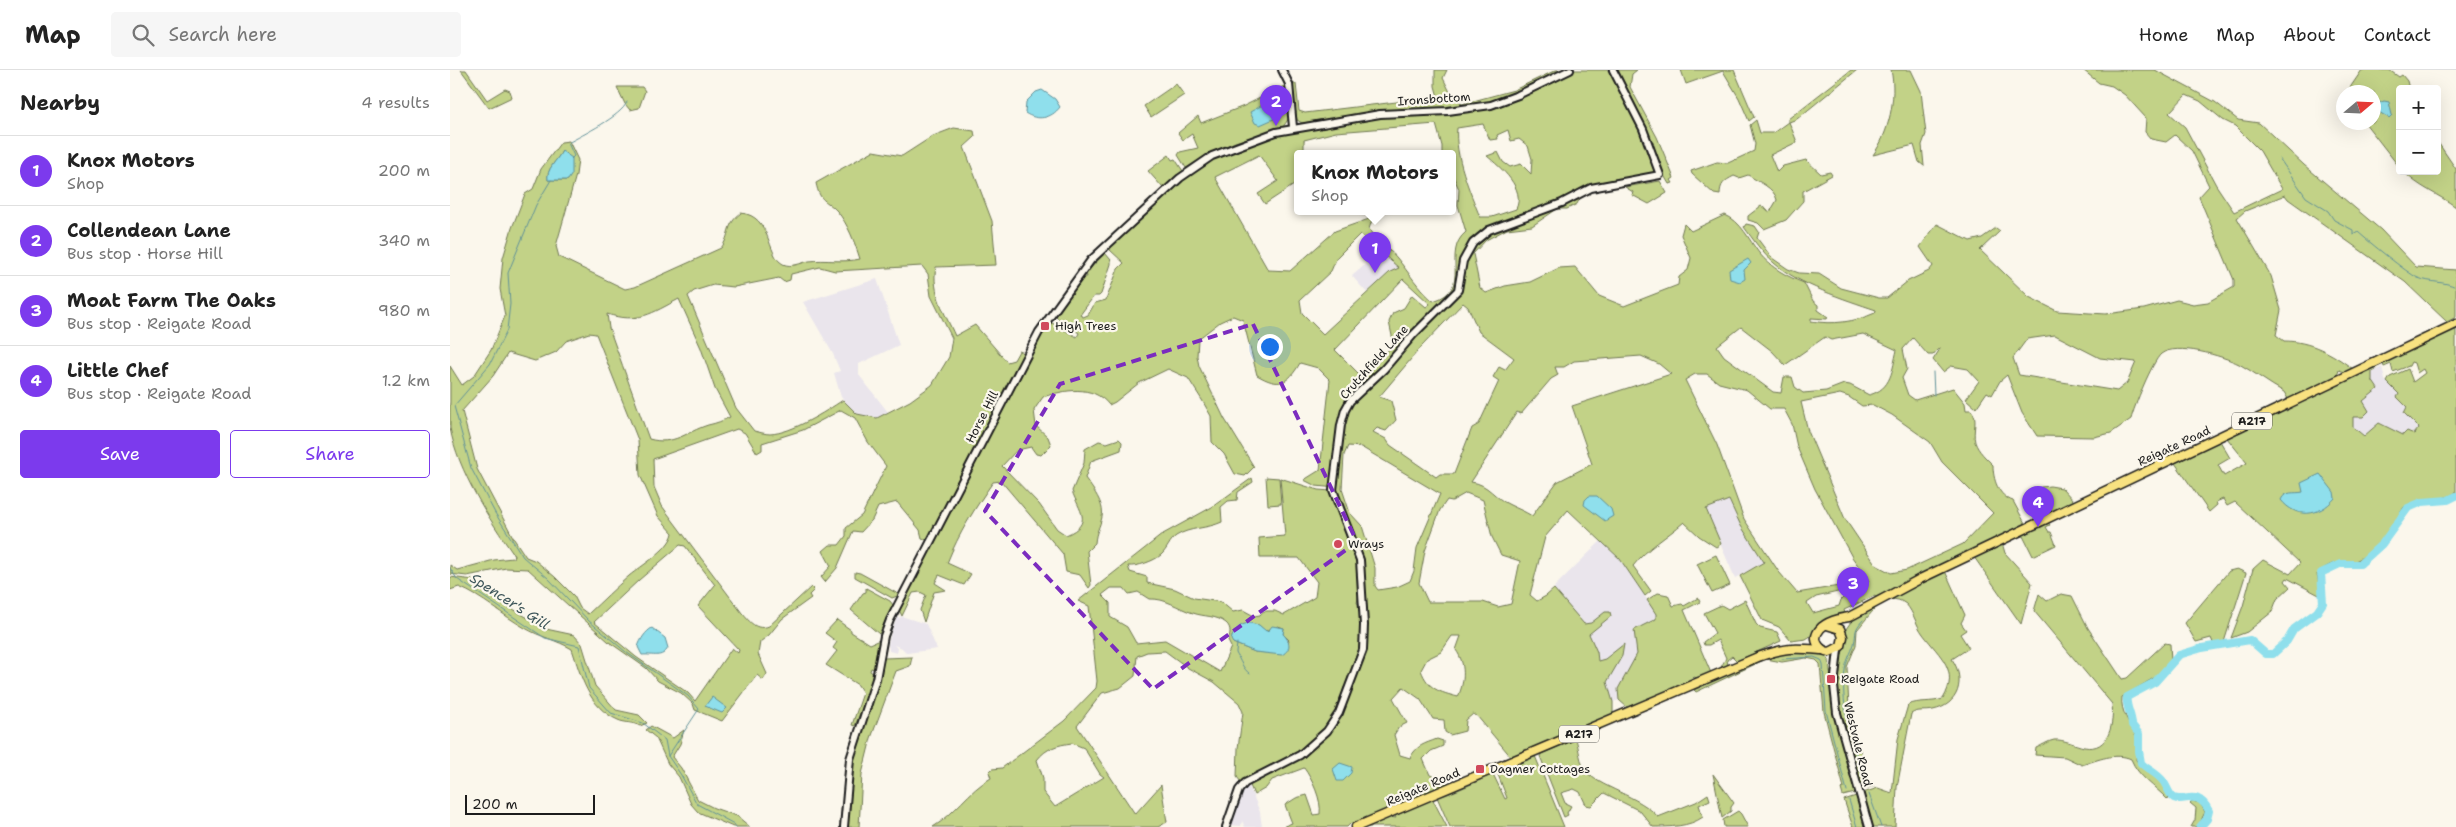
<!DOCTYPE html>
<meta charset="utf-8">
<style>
:root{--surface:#fff;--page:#f6f6f6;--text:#222;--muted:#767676;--line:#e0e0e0;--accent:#7c3aed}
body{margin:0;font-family:"Shantell Sans",sans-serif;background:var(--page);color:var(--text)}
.controls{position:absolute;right:15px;top:15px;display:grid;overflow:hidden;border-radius:5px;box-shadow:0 5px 20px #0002}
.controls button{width:45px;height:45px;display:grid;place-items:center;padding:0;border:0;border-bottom:1px solid var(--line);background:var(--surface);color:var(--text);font:25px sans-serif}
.compass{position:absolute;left:1886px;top:15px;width:45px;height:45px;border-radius:50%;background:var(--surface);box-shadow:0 5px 20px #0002;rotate:71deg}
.scale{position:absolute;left:15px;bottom:12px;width:130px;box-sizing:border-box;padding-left:5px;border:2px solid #1c1c1c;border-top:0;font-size:14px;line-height:18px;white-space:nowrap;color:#1c1c1c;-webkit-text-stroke:4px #fbf7ec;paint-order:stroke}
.you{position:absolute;left:819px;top:276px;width:18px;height:18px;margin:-12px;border:4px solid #fff;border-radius:50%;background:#1a73e8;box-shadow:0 0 0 8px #1a73e833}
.badge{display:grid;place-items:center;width:32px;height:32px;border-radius:50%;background:var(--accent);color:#fff;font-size:16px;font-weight:700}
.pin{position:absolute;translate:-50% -41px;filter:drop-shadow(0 1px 2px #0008)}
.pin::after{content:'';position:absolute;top:26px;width:18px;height:15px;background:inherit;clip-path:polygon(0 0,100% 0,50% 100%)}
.popup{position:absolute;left:844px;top:80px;width:162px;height:65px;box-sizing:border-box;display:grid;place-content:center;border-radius:5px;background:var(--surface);filter:drop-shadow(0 1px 4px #0005);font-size:16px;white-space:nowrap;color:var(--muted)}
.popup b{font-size:19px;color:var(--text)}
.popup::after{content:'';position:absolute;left:50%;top:100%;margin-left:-10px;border:10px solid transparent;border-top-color:var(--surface)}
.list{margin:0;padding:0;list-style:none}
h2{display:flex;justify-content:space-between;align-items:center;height:65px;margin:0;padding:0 20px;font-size:21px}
h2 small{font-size:16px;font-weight:400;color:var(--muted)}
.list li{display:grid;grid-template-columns:32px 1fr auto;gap:15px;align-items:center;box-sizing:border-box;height:70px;padding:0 20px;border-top:1px solid var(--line)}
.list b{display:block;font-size:19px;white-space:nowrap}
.list p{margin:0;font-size:16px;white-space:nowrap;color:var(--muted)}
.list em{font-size:16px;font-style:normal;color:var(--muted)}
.actions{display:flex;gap:10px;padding:15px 20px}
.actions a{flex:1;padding:11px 0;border:1px solid var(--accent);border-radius:5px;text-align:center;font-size:18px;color:var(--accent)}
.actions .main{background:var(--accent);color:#fff}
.icon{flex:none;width:28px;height:28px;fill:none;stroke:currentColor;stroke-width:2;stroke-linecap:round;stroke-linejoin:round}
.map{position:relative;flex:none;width:2006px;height:757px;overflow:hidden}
header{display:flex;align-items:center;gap:30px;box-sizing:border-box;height:70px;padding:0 25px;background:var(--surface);border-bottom:1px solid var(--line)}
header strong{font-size:24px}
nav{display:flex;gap:28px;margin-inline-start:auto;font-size:18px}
.search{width:350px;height:45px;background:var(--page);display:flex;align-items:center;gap:12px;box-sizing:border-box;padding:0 18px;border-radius:5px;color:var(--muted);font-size:19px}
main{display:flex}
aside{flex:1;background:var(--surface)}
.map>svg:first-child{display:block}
.built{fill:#eae5ec}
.green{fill:#c2d287;stroke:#6f7752;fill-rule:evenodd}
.water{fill:#8fdfec;stroke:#619199}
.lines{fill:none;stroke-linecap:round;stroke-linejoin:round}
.stream{stroke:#619199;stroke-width:1}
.river{stroke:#8fdfec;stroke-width:8}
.minor-casing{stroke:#1c1c1c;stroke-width:10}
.major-casing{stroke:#1c1c1c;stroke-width:11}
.minor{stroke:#fbf7ec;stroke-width:6}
.major{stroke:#f8e281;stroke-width:8}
.marked{fill:none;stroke:#7b2cbf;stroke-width:4;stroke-dasharray:10 6;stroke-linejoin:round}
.poi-dot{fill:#d1495b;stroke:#fbf7ec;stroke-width:2}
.labels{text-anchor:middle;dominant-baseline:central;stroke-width:4.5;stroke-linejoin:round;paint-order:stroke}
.shield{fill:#fbf7ec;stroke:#5f5e5a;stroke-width:1}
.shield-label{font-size:11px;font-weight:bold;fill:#1c1c1c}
.street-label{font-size:12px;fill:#1c1c1c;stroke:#fbf7ec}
.poi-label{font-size:12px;fill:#1c1c1c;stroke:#fbf7ec;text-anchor:start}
.water-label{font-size:14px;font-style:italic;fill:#3e565a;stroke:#fbf7ec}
</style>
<header>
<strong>Map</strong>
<div class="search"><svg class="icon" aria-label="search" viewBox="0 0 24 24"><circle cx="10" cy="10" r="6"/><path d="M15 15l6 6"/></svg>Search here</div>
<nav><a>Home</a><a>Map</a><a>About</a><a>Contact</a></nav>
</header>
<main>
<aside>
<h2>Nearby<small>4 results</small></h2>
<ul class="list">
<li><span class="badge">1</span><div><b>Knox Motors</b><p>Shop</p></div><em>200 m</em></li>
<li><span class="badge">2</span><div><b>Collendean Lane</b><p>Bus stop · Horse Hill</p></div><em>340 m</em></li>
<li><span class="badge">3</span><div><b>Moat Farm The Oaks</b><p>Bus stop · Reigate Road</p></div><em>980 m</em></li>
<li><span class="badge">4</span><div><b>Little Chef</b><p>Bus stop · Reigate Road</p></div><em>1.2 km</em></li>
</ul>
<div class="actions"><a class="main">Save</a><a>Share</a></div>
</aside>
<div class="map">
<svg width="2006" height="757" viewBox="0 0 2006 757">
<rect width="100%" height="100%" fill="#fbf7ec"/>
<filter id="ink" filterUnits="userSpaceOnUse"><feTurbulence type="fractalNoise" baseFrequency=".02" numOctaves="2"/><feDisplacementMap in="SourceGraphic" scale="10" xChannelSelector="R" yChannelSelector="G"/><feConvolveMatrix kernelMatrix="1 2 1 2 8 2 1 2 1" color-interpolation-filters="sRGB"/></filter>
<g filter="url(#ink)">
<g class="built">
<polygon points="921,173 949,198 940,202 917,223 902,206 916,194 913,190 917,186 913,181"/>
<polygon points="427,209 449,275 409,294 409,305 438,342 427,348 407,344 391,327 384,303 390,301 383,284 353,232"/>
<polygon points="1932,297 1935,310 1949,324 1988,387 1936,356 1929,353 1914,366 1902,357 1903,344 1922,302"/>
<polygon points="1279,430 1291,456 1314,492 1285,508 1255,439"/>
<polygon points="1151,471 1170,489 1195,526 1206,544 1206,550 1191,580 1172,634 1169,630 1163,632 1163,644 1104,519 1105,516"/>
<polygon points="451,546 476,554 487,579 457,583 452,578 444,575 448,579 447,583 439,581 438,574 441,562 447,547 450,548"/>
<polygon points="799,716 810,742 812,757 795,757 792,751 791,756 780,755 792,720"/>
</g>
<g class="green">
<polygon points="11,0 16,0 37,30 55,19 60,21 62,27 39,38"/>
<path d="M 985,0 L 997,0 L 993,8 L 1000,22 L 1012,34 L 1064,20 L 1106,0 L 1187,0 L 1182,4 L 1180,17 L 1207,67 L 1224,108 L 1221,110 L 1223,113 L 1219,114 L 1212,102 L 1162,113 L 1163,117 L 1142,120 L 1131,126 L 1127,134 L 1117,139 L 1107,139 L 1082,156 L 1057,159 L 1036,170 L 1023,184 L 1030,218 L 1036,223 L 1055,216 L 1080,212 L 1109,198 L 1125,197 L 1149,226 L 1174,236 L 1228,215 L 1229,207 L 1238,200 L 1241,188 L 1231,165 L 1234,154 L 1241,161 L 1275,145 C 1291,151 1299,170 1309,183 C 1321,198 1338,207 1354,213 L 1363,231 L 1368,235 L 1368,240 L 1378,247 L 1377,249 L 1361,248 L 1361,251 C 1383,255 1405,252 1425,243 L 1426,240 C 1394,229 1349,215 1324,193 C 1312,183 1303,169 1294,157 L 1296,154 L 1305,156 L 1309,162 L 1307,168 L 1322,188 L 1338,199 L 1349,203 L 1369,204 L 1391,218 L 1429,228 L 1437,228 L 1458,211 L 1479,201 L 1483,196 L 1470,177 L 1487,154 L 1520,171 L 1532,168 L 1546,158 L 1550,161 L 1530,180 L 1579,227 L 1607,241 L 1656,244 L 1694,239 L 1727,230 L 1743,234 L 1758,232 L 1784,217 L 1784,210 L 1749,127 L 1759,116 L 1742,81 L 1725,65 L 1716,72 L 1701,69 L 1695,62 L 1696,48 L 1675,25 L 1662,16 L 1649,13 L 1633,0 L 1705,0 L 1765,32 L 1788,50 L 1809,53 L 1854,95 L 1931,160 L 1966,197 L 2006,200 L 2006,247 L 1997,252 L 1955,212 L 1838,129 L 1835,125 L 1795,141 L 1787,148 L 1821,206 L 1831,240 L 1826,265 L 1834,271 C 1860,271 1882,283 1903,299 L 1895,302 L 1889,300 L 1887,306 L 1838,329 L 1834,322 C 1819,314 1804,302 1789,294 C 1773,286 1726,272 1711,284 C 1702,292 1684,337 1681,349 L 1661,363 L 1644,367 L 1587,366 L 1572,343 L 1557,305 L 1550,311 L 1542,325 L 1537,322 L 1526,338 L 1516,329 L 1529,311 L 1518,299 L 1501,296 L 1493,302 L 1483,290 L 1490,279 L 1487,280 L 1483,285 L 1478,285 L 1463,268 L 1453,279 L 1457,299 L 1452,308 L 1458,325 L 1465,330 L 1503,318 L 1515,333 L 1516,340 L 1521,340 C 1529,349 1522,360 1525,372 C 1528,381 1536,388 1543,395 C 1543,409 1548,426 1563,431 L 1576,455 L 1426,527 L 1424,526 L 1394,540 L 1395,543 L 1356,569 L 1341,571 L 1329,557 L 1312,550 L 1290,506 L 1314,492 L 1291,456 L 1279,430 L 1256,439 L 1271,474 L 1266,477 L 1249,466 L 1234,452 C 1217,467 1197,478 1183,496 L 1201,521 L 1195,526 L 1170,489 L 1118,440 L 1095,467 L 1080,525 L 1087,531 L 1096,526 L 1104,519 L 1134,554 L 1141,553 L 1155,542 L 1160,542 L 1161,546 L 1139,564 L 1147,582 L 1148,591 L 1155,589 L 1174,574 L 1172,586 L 1157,612 L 1163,632 L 1163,644 L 1062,688 L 1027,646 L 1023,644 L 1016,650 L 1015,661 L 1000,665 L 995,662 L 994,650 L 983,649 L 970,629 L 953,617 L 943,628 L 957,653 L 949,657 L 944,665 L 950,685 L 960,688 C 967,675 974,674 987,669 L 993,671 L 993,676 L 981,681 L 973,689 L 980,705 L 999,713 L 905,754 L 901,753 L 897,757 L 832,757 L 842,753 L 835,735 L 846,728 L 857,725 L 864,745 L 870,744 C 872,730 862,709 854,698 L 822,710 L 816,718 L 804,725 L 799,713 L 865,673 L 884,658 L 914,582 L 916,582 L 917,556 L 913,531 L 913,500 L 886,418 L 866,416 L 854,410 L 870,400 L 880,310 L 868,298 L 850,293 C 838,314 829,318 807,305 L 793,250 L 783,246 L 770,252 L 748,269 L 747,286 L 749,296 L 774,348 L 804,397 L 795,406 L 785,404 L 774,384 L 762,372 L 761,346 L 752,330 L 738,308 L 718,299 L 689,313 L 665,332 L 659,335 C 643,314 614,320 593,327 L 584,340 L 586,356 L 598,367 L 601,375 L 591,385 L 586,384 L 581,377 L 567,380 L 552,396 L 589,434 L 607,459 L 616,465 C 644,453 629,441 622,421 L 634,393 L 635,379 L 649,371 L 657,373 L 669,369 L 672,372 L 671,380 L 641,391 L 635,408 C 642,418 655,434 652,447 C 650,457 646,461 645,473 L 637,481 L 641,515 L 639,518 L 630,505 L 616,502 L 613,484 L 551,411 L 543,412 C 525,438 509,463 497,493 L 521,504 L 514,515 L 489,505 L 485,513 L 496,520 L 484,522 L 474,552 L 470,540 L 476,525 L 470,522 L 463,523 L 452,546 L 449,540 L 484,473 L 472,468 L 470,460 L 447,432 L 428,437 L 422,450 L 411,462 L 403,461 L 387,498 L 375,512 L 371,507 L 381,496 L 373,481 L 380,475 L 389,475 L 396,466 L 396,458 L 412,445 L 436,396 L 418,372 L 405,348 L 391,340 L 353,360 L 312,373 L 312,380 L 307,383 L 295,363 L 287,359 L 203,389 L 204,417 L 212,436 L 292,543 C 300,552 306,561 319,556 L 361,517 L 364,520 L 359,525 L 361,528 L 332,549 L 319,565 L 310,572 L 308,584 L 317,604 L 313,610 L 307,605 L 272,651 L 245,640 L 243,634 L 231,623 L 208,611 L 196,598 L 159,572 L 78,499 L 56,498 L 17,506 L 0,504 L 0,495 L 7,500 L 44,490 L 63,488 L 64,485 C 39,449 8,401 0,358 C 0,338 0,316 0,296 L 12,315 L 24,306 L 41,280 L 55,246 L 50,219 L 53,188 L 62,158 L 75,124 L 83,119 L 91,99 L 111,72 L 119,71 L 128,90 L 126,105 L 106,176 L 109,187 L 175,219 L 185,217 L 271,178 C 281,165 275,155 291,143 C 322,146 316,185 333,194 C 341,198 351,193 359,191 C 376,189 393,193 410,189 C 405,173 398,154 387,141 C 376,129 370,133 366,113 L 423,81 L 452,86 L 483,66 L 504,58 L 524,61 L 525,67 L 514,77 L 542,151 L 546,195 L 486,197 C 481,222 495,243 505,266 L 525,255 L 557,292 L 564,290 L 569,281 L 580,285 L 598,254 L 602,253 L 627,267 L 629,263 L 606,247 L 608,241 L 633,207 L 637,207 L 636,203 L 655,183 L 661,190 L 661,194 L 651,224 L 649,226 L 644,226 L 630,245 L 633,247 L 638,245 L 645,233 L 656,230 L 668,199 L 674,193 L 660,180 L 660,176 C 686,152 712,126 739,104 C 779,73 854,57 903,46 L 852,53 L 847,50 L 841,14 L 846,14 L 849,41 L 855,43 L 988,27 L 985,16 ZM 1736,25 L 1750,31 L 1773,50 L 1785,56 L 1810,81 L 1832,119 L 1784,142 L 1766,115 L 1735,57 L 1719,43 ZM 986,54 L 992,76 L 992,84 L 1002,84 L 1003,106 L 1009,119 L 1008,135 L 1016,162 C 990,183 1024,219 983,231 C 968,218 959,203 947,188 C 938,177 926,172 919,159 L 922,150 L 919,149 L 885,161 L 840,201 L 818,200 L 765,107 L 809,85 L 828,111 L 808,124 L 815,134 L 847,113 L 848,84 L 854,84 L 854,70 L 886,62 ZM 1033,54 L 1040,70 L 1048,69 L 1047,65 L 1058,60 L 1061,71 L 1069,69 L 1078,76 L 1082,89 L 1081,104 L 1071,94 L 1060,97 L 1053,92 L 1048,82 L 1037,86 C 1051,98 1076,118 1066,139 L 1042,147 L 1030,147 C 1020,122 1004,85 1007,58 ZM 112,81 L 118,110 L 98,110 C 96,99 107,91 112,81 ZM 910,164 L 949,198 L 940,202 L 873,264 L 852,243 L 850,230 L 881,201 L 887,187 ZM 472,196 L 478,204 L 481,226 L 502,268 L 499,287 L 482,315 L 460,331 L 427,348 L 407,344 L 393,330 C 375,342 342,363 320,364 C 315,364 309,362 304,361 L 286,338 L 238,226 L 244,221 L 263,215 L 284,217 L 329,208 L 334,212 L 340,210 L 341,204 L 370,197 L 385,201 ZM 953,209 L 980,234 L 976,237 L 962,225 L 954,238 L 943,243 L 939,252 L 944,275 L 910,305 L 885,280 ZM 229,229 L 251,278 L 265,319 L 280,347 C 272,351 267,353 258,355 C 236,362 224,376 199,369 L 159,258 L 157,244 C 188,254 202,243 229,229 ZM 1013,233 L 1018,237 L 1029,262 L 1064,288 L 1055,300 L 1049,297 L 1043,307 L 1049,311 L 1029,354 L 1022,358 L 1004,404 L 990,404 L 986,407 L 940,375 L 936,369 L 923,362 L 927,358 L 936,361 L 946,350 L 941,331 L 929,327 L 972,276 ZM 1291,257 L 1322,281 L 1335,295 L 1375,267 L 1381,270 L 1413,264 L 1447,280 C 1442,300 1442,319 1419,325 L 1400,315 L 1394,314 L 1376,321 L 1353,323 L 1345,317 L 1342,307 L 1334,307 L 1331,323 L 1323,322 L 1274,286 L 1267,276 ZM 139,263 L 146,264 L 188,370 L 190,405 L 208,446 L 223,463 C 220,479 191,496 179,506 C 165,518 152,531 138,544 L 130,538 L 124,526 L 105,507 L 86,491 L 76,487 L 64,469 L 27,399 L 12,341 L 43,306 L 58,283 L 85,291 L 106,282 L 116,271 ZM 1605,265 L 1650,288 L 1686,292 L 1677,313 L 1667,321 L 1569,305 L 1563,288 L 1577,269 ZM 1191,286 L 1209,294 L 1221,304 L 1122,336 L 1142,394 L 1107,412 L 1082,446 C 1074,441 1068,439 1060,435 C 1044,428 1039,414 1021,412 L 1067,342 L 1071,344 L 1101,309 L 1108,305 L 1105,297 L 1114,297 L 1124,291 ZM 1245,304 L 1257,304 L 1269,313 L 1297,320 L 1320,339 L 1334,339 L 1342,354 L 1347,377 L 1365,419 L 1402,487 L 1419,511 L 1347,523 L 1329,502 L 1294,449 L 1267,375 L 1235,310 ZM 1390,324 L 1399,327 L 1412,336 L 1423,335 L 1442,345 L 1480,372 L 1492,392 L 1543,443 L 1513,474 L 1457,500 L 1441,503 L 1426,495 L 1395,449 L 1358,361 L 1351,332 ZM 898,376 L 911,377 L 990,424 L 967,478 L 964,501 L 960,511 L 947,517 L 928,520 L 925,516 L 925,498 L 912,456 L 900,443 L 892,419 L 894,385 ZM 1016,423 L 1033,430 L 1042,467 L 1051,485 L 1070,491 L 1061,534 L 1048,537 L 1033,532 L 978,532 L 969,513 L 975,481 L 990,440 L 997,430 L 1002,431 ZM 230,475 L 235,476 L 265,515 L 248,536 L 289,580 L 288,583 L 282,578 L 245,631 L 238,623 L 186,587 L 144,552 L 189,510 ZM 1392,521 L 1394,527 L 1391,530 L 1389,536 L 1363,543 L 1357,533 L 1366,527 ZM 1002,566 L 1011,566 L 1006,580 C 1016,594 1015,611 1008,627 C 989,622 978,619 971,600 L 977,589 L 991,582 Z"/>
<polygon points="1231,0 1284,0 1304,47 1299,51 1289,28 1273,1 1236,14"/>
<path d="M 1401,0 L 1407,0 L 1347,49 L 1339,52 L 1347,72 L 1320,85 L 1327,102 L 1333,96 L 1356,90 L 1371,104 L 1380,102 L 1382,105 L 1353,121 L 1353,131 L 1336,150 L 1314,159 L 1308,153 L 1298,150 L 1298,146 L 1311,136 L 1320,142 L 1327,130 C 1324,117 1308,112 1298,105 L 1289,108 L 1284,106 C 1274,111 1270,114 1270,125 L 1264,124 L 1242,104 L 1241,101 L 1267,92 L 1278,93 L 1304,81 L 1305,74 L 1300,55 L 1306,50 L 1310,63 L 1323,63 L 1338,52 L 1338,49 Z"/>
<path d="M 1441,0 L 1461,0 L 1471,21 L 1473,39 L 1476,64 L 1472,75 L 1474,96 L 1469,92 L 1464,75 L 1423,85 C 1439,63 1447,27 1441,0 Z"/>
<polygon points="1912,0 1939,0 1949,7 1952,5 1957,11 1959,19 1950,19 1950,98 1915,53 1924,52 1924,22 1897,22"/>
<polygon points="726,14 734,25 701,47 694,36"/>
<polygon points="836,15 839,48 833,57 785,72 759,84 736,98 728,85 730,82 748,78 742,64 733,70 728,63 748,46 751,53 756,51 794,36"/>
<polygon points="167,17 192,17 195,21 189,38 180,40 175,34"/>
<path d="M 1987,71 L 2006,99 L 2006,137 C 1988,124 1968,117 1953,101 L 1987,101 Z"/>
<polygon points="719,85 722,90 725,89 733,101 713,118 698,101"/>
<polygon points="1210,111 1217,123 1199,134 1182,125 1183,122 1175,117"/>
<path d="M 2006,258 L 2006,422 L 2000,426 L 1954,437 C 1942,456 1927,482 1905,491 C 1900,493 1895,491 1890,492 C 1881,493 1873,498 1867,504 L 1871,526 L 1837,508 L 1835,511 L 1840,517 L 1827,529 L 1822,542 L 1797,562 L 1781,568 L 1793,536 L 1803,499 L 1813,490 L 1840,504 L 1850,493 L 1785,432 L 1777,436 L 1773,429 L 1766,432 L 1767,435 L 1759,442 L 1725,393 L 1770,371 L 1780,388 L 1768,395 L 1774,406 L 1797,393 L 1777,368 L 1833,340 L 1837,341 L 1841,336 L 1924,297 L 1926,300 L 1922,302 L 1922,310 L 1928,319 L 1913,331 L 1919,341 L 1913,347 L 1903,347 L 1903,357 L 1914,366 L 1929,353 L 1953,365 L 1957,361 L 1964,364 L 1969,358 L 1954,343 L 1957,337 L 1947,327 L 1949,324 L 1937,312 L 1940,307 L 1958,299 L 1963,312 L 1975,303 L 1973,299 L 1967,303 L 1964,293 L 1961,292 L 1959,296 L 1943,302 L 1941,294 L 1934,297 L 1933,293 Z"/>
<polygon points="816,407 829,408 831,434 818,435"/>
<path d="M 802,408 L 803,412 L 788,422 L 787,430 L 778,431 L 771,437 L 772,452 C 757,459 740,457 726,466 C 720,470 717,480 711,485 C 704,491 687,497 678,496 L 680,502 L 697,507 L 697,513 L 725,519 L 744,528 L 771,532 L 783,542 L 793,540 L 804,546 L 810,545 L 813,541 L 825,541 L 834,545 L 865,527 L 867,512 L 849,488 L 810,488 L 809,468 L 835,466 L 830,408 L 868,420 L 881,421 C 883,425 881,430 884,435 C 898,471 917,493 907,533 L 909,534 L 912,575 L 898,613 L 894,617 L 888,641 L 877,659 L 846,684 L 791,712 L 787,707 L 788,678 L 793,642 L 789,633 L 764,612 L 738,598 L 715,581 L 697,582 L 687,586 L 685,606 L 670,618 L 652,623 L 627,656 L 685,744 L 711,715 L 717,752 L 708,757 L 483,757 C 505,744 518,721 541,708 L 539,702 L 542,699 L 552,698 L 614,651 L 646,618 L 647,611 L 639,536 L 628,531 L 713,464 L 762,437 ZM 661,518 L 674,518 L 679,524 L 688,522 L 699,529 C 716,528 727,538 743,543 C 754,547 766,545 776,553 C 782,558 780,565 778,571 L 781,577 L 770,602 L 715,570 L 686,573 L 677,557 L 660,547 L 660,533 L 652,525 ZM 809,555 L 815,561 L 828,556 L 834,558 L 833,564 L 839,570 L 832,584 L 805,582 L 783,573 L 782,566 ZM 622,673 L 634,678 L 650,704 L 654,707 L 605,737 L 593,722 L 593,708 L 587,690 C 596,678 607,675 622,673 Z"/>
<polygon points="1600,416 1612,418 1624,431 1599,443 1584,422 1591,417"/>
<polygon points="1598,452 1600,455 1596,457 1599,462 1601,462 1606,475 1583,486 1572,464"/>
<polygon points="1552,473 1555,483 1582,513 1571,554 1524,487"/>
<polygon points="1266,485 1280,515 1262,523 1247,494"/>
<polygon points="1787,499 1796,503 1774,572 1764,575 1761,568 1746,572 1735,553 1779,501"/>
<path d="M 1495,501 L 1515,545 L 1511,553 L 1516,560 L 1510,564 L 1519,578 L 1502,589 C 1516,610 1509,635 1483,640 C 1475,642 1468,639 1461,644 L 1447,717 L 1445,757 L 1422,757 L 1412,726 L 1413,723 L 1428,718 L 1442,723 L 1448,669 L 1458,635 C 1469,630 1481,633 1493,629 C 1510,600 1490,587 1473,564 C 1466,555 1464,543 1456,534 C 1435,518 1418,548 1407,560 L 1406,575 L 1397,597 L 1399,639 L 1419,713 L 1424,716 L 1412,719 C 1399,703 1385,621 1388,600 C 1390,585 1398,574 1396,559 C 1412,532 1466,514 1495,501 Z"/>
<polygon points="405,502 410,503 450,525 442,528 405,507"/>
<path d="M 0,507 L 24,510 L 57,531 L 63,539 L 96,559 L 124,565 L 132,574 L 145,616 L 166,640 L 189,645 L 197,653 L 190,656 C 183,652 174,653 168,650 C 138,637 131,606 122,579 C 107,570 90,567 75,558 C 52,545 33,527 9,517 L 0,520 Z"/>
<polygon points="416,518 440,531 443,535 429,564 401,540 413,523 416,522"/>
<polygon points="1208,523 1218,525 1223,536 1232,534 1234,536 1248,528 1250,532 1234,540 1261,603 1247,608 1244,607 1240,611 1178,638 1169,630 1168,619 1187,584 1184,560 1206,549 1206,544 1197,530"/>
<path d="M 1589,524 L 1597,531 L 1611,524 L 1622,526 L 1638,558 L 1672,609 L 1677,608 L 1715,573 L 1720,574 L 1721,591 L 1707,606 L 1672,627 C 1670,642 1680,652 1685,665 C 1689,673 1687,682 1686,690 L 1692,697 L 1709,708 L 1720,725 L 1718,730 C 1705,716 1688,707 1681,689 C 1666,682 1647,690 1632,695 L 1615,687 L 1585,685 L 1586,678 C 1591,676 1598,671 1604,670 C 1613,669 1625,675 1634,677 C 1660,682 1664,652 1662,634 L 1584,541 Z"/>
<polygon points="1295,530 1306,554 1310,558 1327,562 1331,571 1287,591 1282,586 1277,590 1278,595 1270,599 1276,588 1268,570 1259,575 1254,575 1253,572 1265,563 1254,543 1271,535 1278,539"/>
<polygon points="387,550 401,560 401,562 420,574 432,569 426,600 421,598 420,601 425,605 405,656 402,655 413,623 408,615 376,595 387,581 383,578 387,572 375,563"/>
<polygon points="1344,580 1373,583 1379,590 1385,649 1405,723 1393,726 1391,719 1394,718 1374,642 1370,594 1366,590 1356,588 1332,592 1316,589 1246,622 1244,620 1306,590"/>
<path d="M 462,587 L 460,596 L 446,601 L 421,668 L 412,704 L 409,757 L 397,757 C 399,730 399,703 406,676 C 413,646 427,618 434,588 Z"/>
<polygon points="201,656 223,668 234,660 230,674 222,687 231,698 248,730 264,738 287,746 300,757 283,757 248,742 241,734 229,707 218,694 206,668 196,660"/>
<path d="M 1126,669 C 1129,679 1130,692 1135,700 C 1147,717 1191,726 1208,747 L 1246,732 L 1258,724 L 1260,730 L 1249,735 L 1253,747 C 1239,757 1220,757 1203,757 L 1190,741 L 1154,723 L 1141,736 L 1136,735 L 1130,722 L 1124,719 L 1111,723 L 1115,733 L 1121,736 L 1117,743 L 1118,745 L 1114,747 L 1090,686 L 1091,684 Z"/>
<path d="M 1085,686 L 1114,757 L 1000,757 L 987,727 C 997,726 1032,709 1043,704 L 1055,729 L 1057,728 L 1047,702 Z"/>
<polygon points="1263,704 1284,733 1281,737 1281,741 1272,748"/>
<polygon points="1406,726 1407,727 1417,757 1403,757 1394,730"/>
<polygon points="982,728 997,757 915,757 939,747 946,748 945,746"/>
<polygon points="1742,731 1750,733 1755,742 1748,757 1741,757 1745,750 1746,738 1740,733"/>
<polygon points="1288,741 1291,744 1298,757 1274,757 1273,750"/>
</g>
<g class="water">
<path d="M 592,20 L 605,29 L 610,37 C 601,49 587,51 575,43 L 576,32 L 586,22 Z"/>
<polygon points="1934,31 1939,32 1942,45 1939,48 1927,41 1929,33"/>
<polygon points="818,32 823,34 828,47 810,55 805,53 800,42"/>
<path d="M 112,81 L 122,88 L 122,104 L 118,110 L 98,110 C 96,99 107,91 112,81 Z"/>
<polygon points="1298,189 1301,193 1294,200 1295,209 1290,212 1280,209 1279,200"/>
<path d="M 1870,404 L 1884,422 L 1885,428 C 1869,447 1846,449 1831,430 C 1835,420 1845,424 1853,422 L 1851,413 Z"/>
<polygon points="1139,426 1147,426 1161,439 1163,446 1155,451 1134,435 1135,430"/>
<path d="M 800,553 L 809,555 L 816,561 L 819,560 L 822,556 L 834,558 L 833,564 C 840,571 842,579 832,585 L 805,582 L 783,573 L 781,570 C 784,560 789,554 800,553 Z"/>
<path d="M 202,558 L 215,568 L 218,578 C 212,589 203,584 192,585 L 188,577 C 190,570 196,561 202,558 Z"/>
<polygon points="262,627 277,638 272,643 255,636"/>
<polygon points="890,693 902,697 901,703 893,711 887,711 883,699"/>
</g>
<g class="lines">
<g class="stream">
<path d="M 1829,88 L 1856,127 L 1878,141 L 1884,150 L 1903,160 L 1903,165 L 1908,162 C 1918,171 1957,203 1968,208 C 1981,213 1994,211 2006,217"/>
<path d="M 121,89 L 124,86 L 118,73 C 132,65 172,46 177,32"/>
<polyline points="101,110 86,135 58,203 60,234 57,260 40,294 4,336 21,398 45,443 73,487 98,508 139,551 176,582 238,626 249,639 218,686"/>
<polyline points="1483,302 1484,325"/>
<polyline points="0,498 7,509 95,568 129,576 139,618 161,643 193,653 215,670 218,686 231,705 247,734 284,754 286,757"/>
<path d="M 1413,550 C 1403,561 1407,561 1404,574 C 1401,583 1396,591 1395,600 C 1389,639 1405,679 1415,715"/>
<path d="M 787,573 L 786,583 C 790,590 793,599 800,604"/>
<polyline points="1332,589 1364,587 1371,590 1373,595 1376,641 1397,721"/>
<polyline points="1419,724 1431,757"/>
<polyline points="1399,730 1407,757"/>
</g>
<path class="river" d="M 1750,757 L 1757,749 L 1759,741 C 1747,718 1735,733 1724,728 C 1719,725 1717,716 1713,711 C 1707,703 1698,700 1691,693 L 1689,681 L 1689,664 L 1682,655 C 1682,645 1675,635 1677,627 L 1705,612 L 1729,585 L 1752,578 L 1800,570 L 1816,584 L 1823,584 L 1837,571 L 1844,559 L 1867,542 L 1873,533 L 1871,503 L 1890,494 L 1910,494 L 1932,474 L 1958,438 L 1972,432 L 1998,430 L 2006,426"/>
<defs>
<g id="minor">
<polyline points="832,0 839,14 843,57"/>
<polyline points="1388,580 1384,616 1387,643 1419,757"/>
<polyline points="394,757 400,689 426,609 434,566 440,550 589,262 641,190 730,108 762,86 826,62 930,44 998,41 1041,35 1068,25 1120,0"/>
<polyline points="776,757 789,720 795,713 850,685 877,661 889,643 913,580 914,555 910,490 883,420 891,355 895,340 900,331 934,299 963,265 1008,220 1013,191 1023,173 1039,160 1112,133 1141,118 1210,105 1193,59 1163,0"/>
</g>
<g id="major">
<path d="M 1377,555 L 1390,559 L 1393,567 L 1391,576 L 1380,582 C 1369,581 1361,569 1370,559 C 1376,552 1390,548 1399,547 L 1470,509 L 2006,254"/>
<path d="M 906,757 L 1308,587 C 1337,577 1343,578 1372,580"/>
</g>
</defs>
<use href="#minor" class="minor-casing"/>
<use href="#major" class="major-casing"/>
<use href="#minor" class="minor"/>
<use href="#major" class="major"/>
</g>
</g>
<path class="marked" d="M 803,254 L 907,472 L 703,619 L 535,441 L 610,314 Z"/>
<g class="poi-dot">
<rect x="590" y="251" width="10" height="10" rx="2.5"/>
<circle cx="888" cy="474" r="5"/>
<rect x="1376" y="604" width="10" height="10" rx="2.5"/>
<rect x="1025" y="694" width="10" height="10" rx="2.5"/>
</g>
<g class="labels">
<g class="shield">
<rect x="1782" y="342.5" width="40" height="17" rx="4"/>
<rect x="1109" y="655.5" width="40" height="17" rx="4"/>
</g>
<g class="shield-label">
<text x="1802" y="351">A217</text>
<text x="1129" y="664">A217</text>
</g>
<g class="street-label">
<text transform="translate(984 29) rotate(-4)">Ironsbottom</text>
<text transform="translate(924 292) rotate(-48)">Crutchfield Lane</text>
<text transform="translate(532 347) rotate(-63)">Horse Hill</text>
<text transform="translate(1724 376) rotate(-25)">Reigate Road</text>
<text transform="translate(1408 674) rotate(76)">Westvale Road</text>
<text transform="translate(973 717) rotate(-23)">Reigate Road</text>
</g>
<g class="poi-label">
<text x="605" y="256">High Trees</text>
<text x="898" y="474">Wrays</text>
<text x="1391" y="609">Reigate Road</text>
<text x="1040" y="699">Dagmer Cottages</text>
</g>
<g class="water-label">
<text transform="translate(60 531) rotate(33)">Spencer's Gill</text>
</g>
</g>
</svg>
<div class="controls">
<button>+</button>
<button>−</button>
</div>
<svg class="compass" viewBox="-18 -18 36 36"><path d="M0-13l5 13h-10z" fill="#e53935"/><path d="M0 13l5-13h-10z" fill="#767676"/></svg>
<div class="scale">200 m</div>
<div class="you"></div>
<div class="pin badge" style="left:925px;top:203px">1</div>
<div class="popup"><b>Knox Motors</b>Shop</div>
<div class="pin badge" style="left:826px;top:56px">2</div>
<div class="pin badge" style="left:1403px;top:538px">3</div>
<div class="pin badge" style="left:1588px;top:457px">4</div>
</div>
</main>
